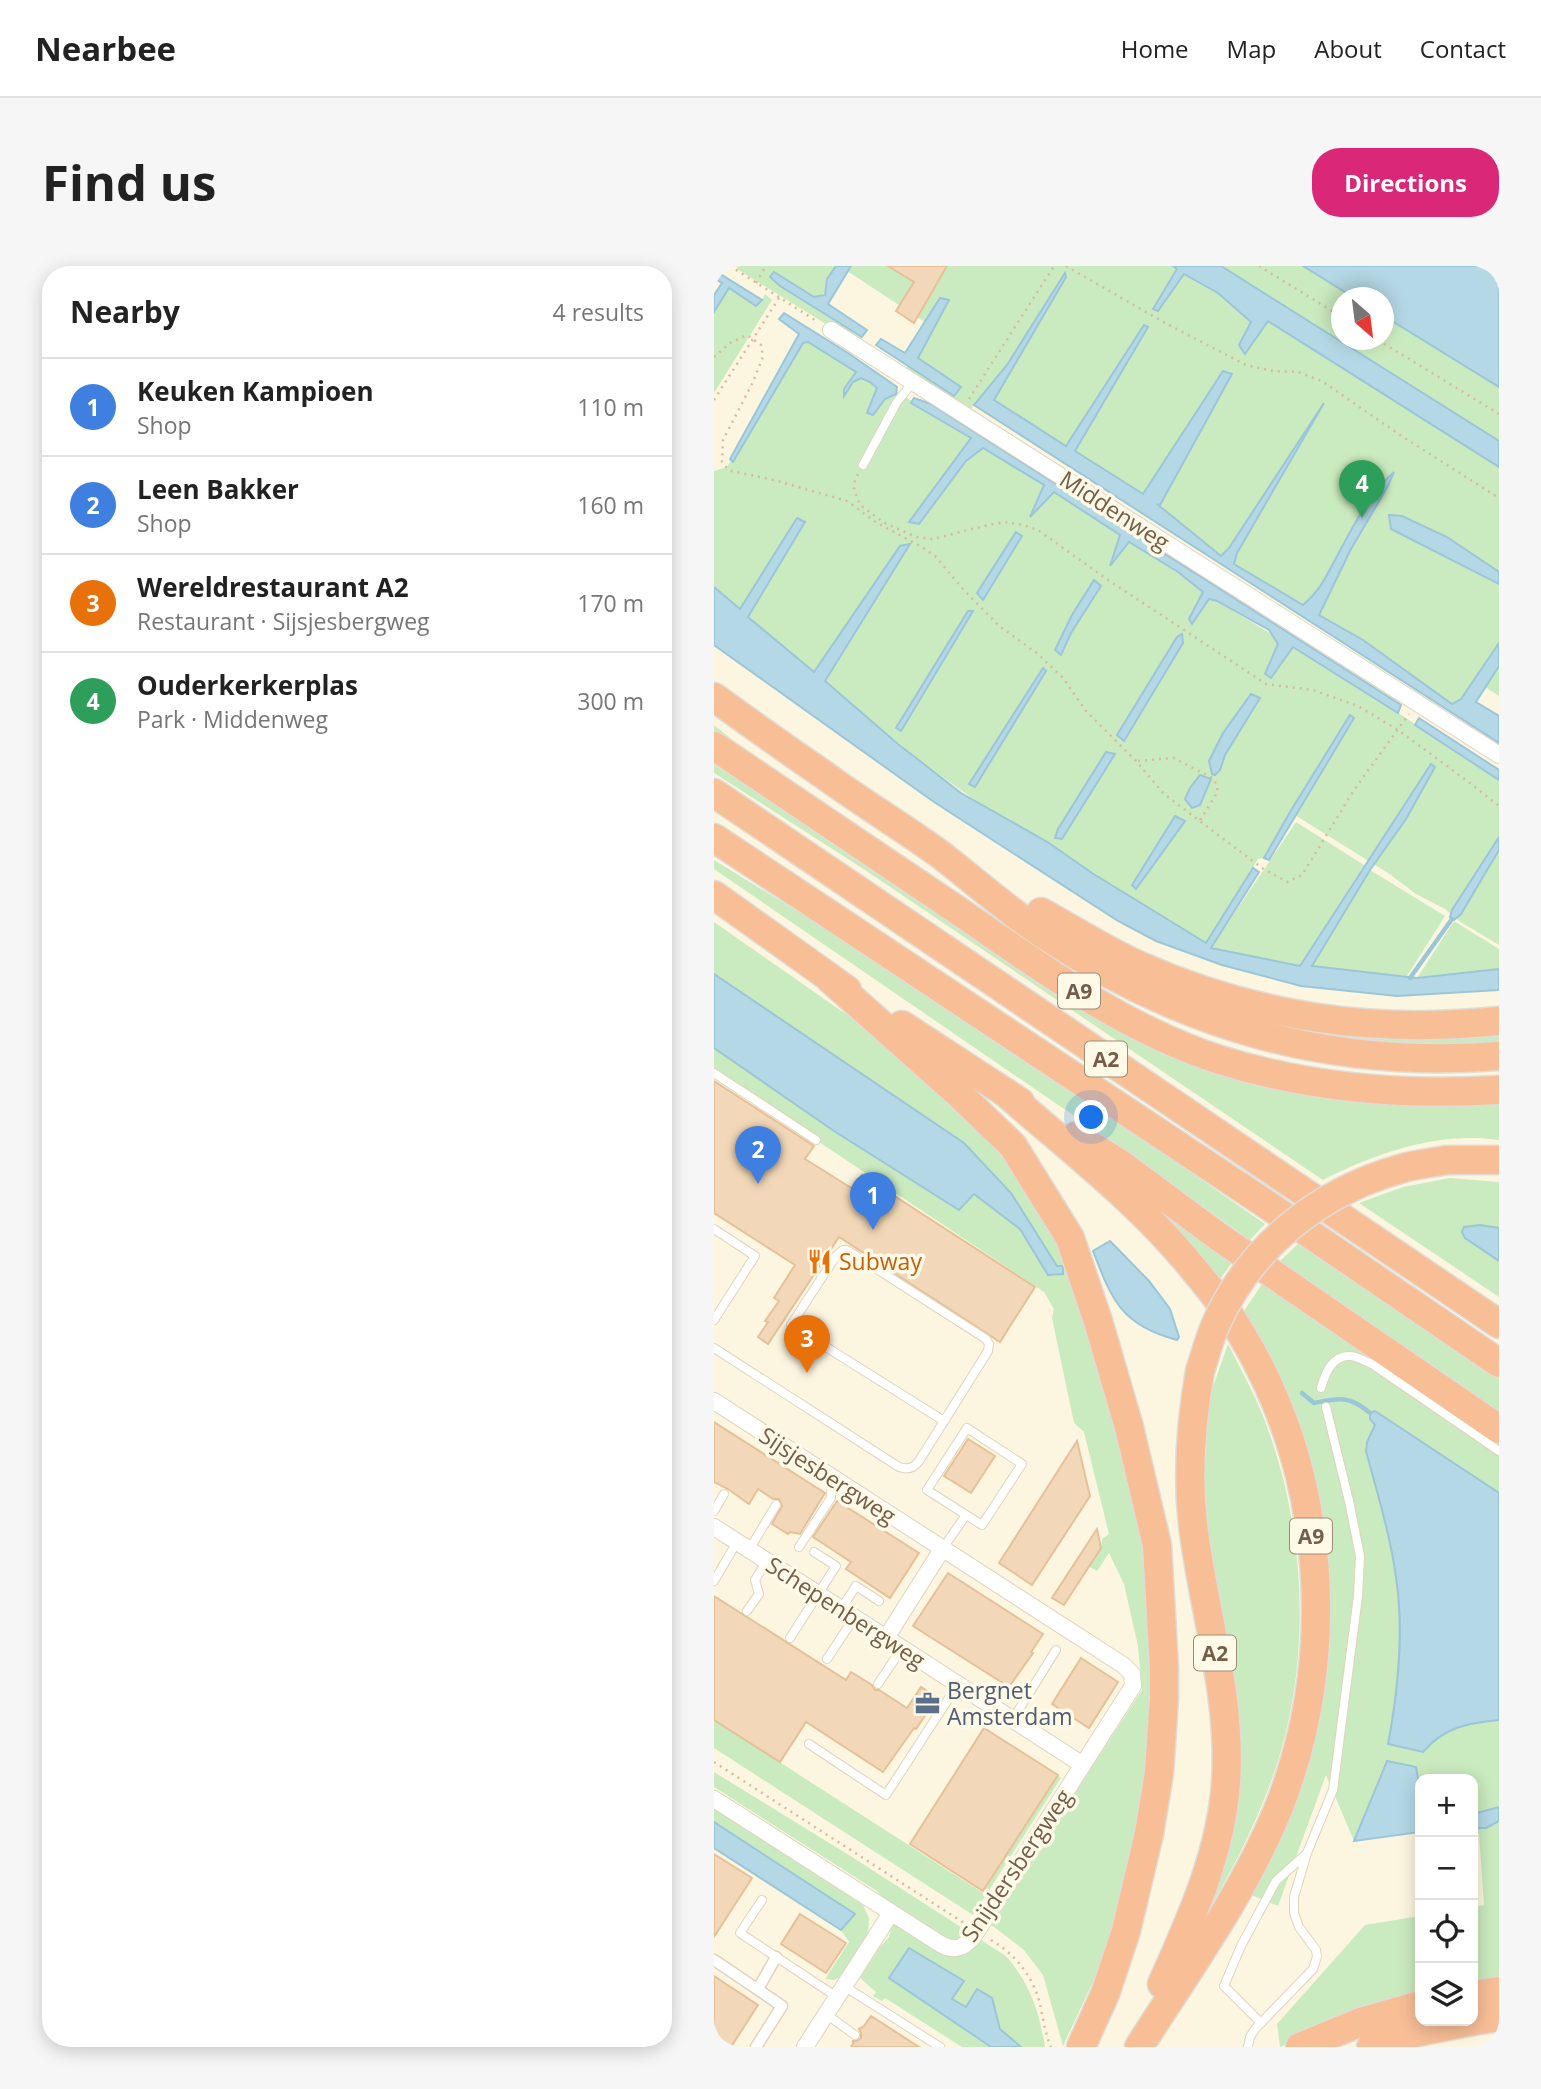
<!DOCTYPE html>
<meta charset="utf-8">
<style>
:root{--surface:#fff;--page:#f6f6f6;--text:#222;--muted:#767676;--line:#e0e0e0;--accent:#db2777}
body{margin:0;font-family:"Open Sans",sans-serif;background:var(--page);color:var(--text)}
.controls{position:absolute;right:21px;bottom:21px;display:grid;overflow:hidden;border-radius:14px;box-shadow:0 4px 18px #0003}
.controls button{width:63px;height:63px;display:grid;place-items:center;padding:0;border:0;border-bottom:2px solid var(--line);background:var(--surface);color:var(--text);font:35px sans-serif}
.compass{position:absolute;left:617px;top:21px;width:63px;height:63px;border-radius:50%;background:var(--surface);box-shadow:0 4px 18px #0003;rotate:152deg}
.you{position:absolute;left:378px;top:852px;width:24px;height:24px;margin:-18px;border:5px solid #fff;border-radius:50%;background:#1a73e8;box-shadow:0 0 0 10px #1a73e833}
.badge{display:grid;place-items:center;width:46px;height:46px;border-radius:50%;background:var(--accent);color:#fff;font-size:23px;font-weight:700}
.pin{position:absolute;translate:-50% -58px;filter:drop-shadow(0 2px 4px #0008)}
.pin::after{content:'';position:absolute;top:37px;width:24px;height:21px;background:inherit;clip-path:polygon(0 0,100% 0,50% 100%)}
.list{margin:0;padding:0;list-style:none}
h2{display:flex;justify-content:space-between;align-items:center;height:91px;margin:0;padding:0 28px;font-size:30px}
h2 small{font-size:23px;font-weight:400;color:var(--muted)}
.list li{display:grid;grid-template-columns:46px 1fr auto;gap:21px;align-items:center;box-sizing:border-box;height:98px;padding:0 28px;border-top:2px solid var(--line)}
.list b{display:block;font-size:26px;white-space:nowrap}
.list p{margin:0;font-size:23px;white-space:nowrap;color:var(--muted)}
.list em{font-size:23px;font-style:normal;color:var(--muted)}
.icon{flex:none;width:38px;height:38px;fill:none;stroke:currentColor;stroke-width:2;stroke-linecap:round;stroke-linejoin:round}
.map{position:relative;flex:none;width:785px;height:1781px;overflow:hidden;border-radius:28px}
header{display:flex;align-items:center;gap:42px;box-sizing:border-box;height:98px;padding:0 35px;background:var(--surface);border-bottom:2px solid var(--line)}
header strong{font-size:33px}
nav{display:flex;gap:38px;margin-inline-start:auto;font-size:24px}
.intro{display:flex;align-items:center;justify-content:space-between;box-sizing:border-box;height:168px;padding:0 42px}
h1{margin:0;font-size:49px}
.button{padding:18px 32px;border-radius:28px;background:var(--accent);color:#fff;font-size:24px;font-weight:700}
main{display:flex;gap:42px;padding:0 42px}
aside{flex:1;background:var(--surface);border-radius:28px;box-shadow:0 4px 18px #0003}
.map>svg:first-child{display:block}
.green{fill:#caeabf;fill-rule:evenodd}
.water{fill:#b5d8e6;stroke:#9bc6d8;stroke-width:2}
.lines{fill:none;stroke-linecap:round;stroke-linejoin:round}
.stream{stroke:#9bc6d8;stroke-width:4.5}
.building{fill:#f2d8b8;stroke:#e5c198;stroke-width:2}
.service-casing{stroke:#e1d3bd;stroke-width:10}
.pedestrian-casing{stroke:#e1d3bd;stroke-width:13}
.minor-casing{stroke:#e1d3bd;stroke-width:18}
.motorway-casing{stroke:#e0dcd7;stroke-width:31}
.path{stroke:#d7bb9b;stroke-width:2.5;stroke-dasharray:2 5;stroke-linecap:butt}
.service{stroke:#fff;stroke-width:8}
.pedestrian{stroke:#fff;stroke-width:10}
.minor{stroke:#fff;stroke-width:16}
.motorway{stroke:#f8be96;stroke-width:28}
.motorway-bridge-casing{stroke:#e0dcd7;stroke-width:31;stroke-linecap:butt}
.motorway-bridge{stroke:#f8be96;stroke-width:28}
.labels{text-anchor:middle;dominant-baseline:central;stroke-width:7;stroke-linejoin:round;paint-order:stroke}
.shield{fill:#fff9e7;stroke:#9e8c77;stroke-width:2}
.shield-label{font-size:21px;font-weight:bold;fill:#745e47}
.street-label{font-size:23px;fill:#745e47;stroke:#fff9e7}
.food-label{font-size:23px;fill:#c56008;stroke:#fff9e7;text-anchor:start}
.service-label{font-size:23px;fill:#4e5e75;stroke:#fff9e7;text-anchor:start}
</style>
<header>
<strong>Nearbee</strong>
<nav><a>Home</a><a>Map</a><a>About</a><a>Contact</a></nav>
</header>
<div class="intro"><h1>Find us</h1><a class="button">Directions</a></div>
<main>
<aside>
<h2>Nearby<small>4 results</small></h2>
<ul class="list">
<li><span class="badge" style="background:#3f7fe0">1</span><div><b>Keuken Kampioen</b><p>Shop</p></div><em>110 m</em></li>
<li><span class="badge" style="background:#3f7fe0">2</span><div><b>Leen Bakker</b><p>Shop</p></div><em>160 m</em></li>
<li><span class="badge" style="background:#e8710a">3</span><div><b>Wereldrestaurant A2</b><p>Restaurant · Sijsjesbergweg</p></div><em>170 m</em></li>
<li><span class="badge" style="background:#2e9e5b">4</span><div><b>Ouderkerkerplas</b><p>Park · Middenweg</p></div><em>300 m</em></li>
</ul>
</aside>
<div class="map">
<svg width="785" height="1781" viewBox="0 0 785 1781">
<rect width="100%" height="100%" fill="#fcf6e1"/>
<g class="green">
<path d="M 23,0 L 785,0 L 785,430 L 760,414 L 747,433 L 738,438 L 649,374 L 507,290 L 441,236 L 280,134 L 265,131 L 254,147 L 191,105 L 217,60 L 127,1 L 103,37 L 56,11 L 66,20 L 148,71 L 146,79 L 23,3 ZM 628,32 L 670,32 L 670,74 L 628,74 Z"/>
<polygon points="15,22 42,39 48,34 51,28 58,34 0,127 0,46"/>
<path d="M 94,76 L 162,117 L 177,122 L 258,172 L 418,274 L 503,335 L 656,428 L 785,514 L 785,679 L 745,655 L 731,643 L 702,628 L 674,607 L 576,546 L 550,592 L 544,593 L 492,677 L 258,532 L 209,497 L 85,395 L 0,321 L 0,205 L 13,201 L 89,77 ZM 254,345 L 259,346 L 187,465 L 183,462 ZM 546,433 L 511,489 L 506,504 L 498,508 L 495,495 Z"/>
<path d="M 0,459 L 60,507 L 417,766 L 640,833 L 712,840 L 785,835 L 785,874 C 725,865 661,887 609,914 L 151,604 L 0,507 Z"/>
<polygon points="582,556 650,599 586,700 497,682"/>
<polygon points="0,594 248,747 551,958 536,974 436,902 0,603"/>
<polygon points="656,604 731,650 693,710 597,700"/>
<polygon points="740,655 785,683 785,705 703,712"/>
<polygon points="0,656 199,795 295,896 331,952 351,993 397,1140 427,1265 434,1309 439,1359 434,1505 421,1590 390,1692 349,1780 329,1709 309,1683 276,1658 428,1424 424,1380 410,1318 395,1287 383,1305 374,1300 387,1283 388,1273 395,1268 370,1166 360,1157 338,1052 340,1043 330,1026 0,806 0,782 120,865 245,944 259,928 306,963 334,1009 349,1007 250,877 0,708"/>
<polygon points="553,756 785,760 785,776 746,779 646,775"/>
<polygon points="736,912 785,916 785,962 766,959 750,961 748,966 751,972 785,995 785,1031 645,937 689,921"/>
<polygon points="432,932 520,994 504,1016"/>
<polygon points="584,978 785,1111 785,1147 565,996"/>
<path d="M 550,1015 L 586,1042 L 785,1180 L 785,1227 L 661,1145 L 656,1147 L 656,1153 L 661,1159 L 653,1176 L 652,1185 C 663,1226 675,1268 682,1311 C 690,1363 684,1426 674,1477 L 709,1486 C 733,1461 751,1457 785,1454 L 785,1541 L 759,1548 L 759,1513 L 706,1513 L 706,1524 L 702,1501 L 670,1499 L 640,1575 L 612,1509 L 564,1640 L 537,1629 L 603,1457 L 615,1371 L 605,1254 L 597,1201 L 584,1156 L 552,1082 L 528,1048 Z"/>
<path d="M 514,1078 C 526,1102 539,1125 549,1150 C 593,1262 599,1396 559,1510 C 541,1561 516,1608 489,1654 L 508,1602 L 495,1287 L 487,1191 L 496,1117 L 500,1118 Z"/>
<polygon points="0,1454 269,1627 344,1509 347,1512 259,1649 0,1482"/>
<path d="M 0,1506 L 138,1591 L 292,1690 C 316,1718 325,1745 331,1781 C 324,1781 313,1781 307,1781 C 286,1775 282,1749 278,1732 L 264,1723 L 252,1741 L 238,1733 L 249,1715 L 196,1682 L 176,1712 L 275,1781 L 248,1781 L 171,1732 L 168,1735 L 159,1730 L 162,1726 L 146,1712 L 166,1681 L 175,1671 L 180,1653 L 178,1641 L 163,1625 L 0,1521 Z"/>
<polygon points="0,1542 149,1639 155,1652 154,1670 128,1710 120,1714 111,1713 135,1676 127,1664 140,1647 0,1557"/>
<polygon points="785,1555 785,1719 759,1723 759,1641 770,1639 765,1568 759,1566 759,1562 772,1562"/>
<polygon points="706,1650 706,1732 566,1781 563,1758 651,1659"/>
</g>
<g class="water">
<polygon points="122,0 137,0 114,38 153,64 148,71 66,20 56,11 60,6 100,31 111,29 113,13"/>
<polygon points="459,0 507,0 785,175 785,201 554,55 531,88 525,79 537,56 504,27 470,8 444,45 439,43 463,3"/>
<polygon points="589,0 785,0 785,121 670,50 670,32 639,31"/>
<polygon points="0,4 48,34 42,40 15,22 0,46 0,29 8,17 0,12"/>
<path d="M 351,7 L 352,11 L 280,134 L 352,180 L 430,59 L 434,61 L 361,185 L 429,228 L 509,105 L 518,108 L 446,239 L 443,238 L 507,290 L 515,282 L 610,137 L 523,287 L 520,298 L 589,339 C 606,325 611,312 621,294 C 637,264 654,229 680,206 L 674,220 L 637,283 L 605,349 L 649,374 L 738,438 L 747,433 L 785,377 L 785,400 L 762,436 L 785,450 L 785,477 L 260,139 L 293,99 Z"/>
<polygon points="226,32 235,34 204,92 247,121 240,130 162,79 167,73 191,87"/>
<polygon points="70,47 134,87 183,121 182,128 171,133 159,149 153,147 163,122 156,116 147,112 139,116 130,130 130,123 142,106 94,76 89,77 19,196 16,193 85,68 65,53"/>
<polygon points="200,132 217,138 687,439 684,447 579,381 557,412 551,408 564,378 555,364 503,335 495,333 478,358 475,353 489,326 464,306 415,276 396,300 406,269 340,226 316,251 330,219 269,182 252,195 205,258 195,256 257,172 197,137"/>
<polygon points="675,249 688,250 733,271 785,306 785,318 677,263"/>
<polygon points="83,252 91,256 34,351 100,406 186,280 196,278 111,415 184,478 247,527 335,577 378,607 492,677 539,602 545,606 497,682 586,700 717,498 721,501 692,553 656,604 598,700 703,712 785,703 785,724 683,730 587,720 508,699 442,675 404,655 220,536 0,379 0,321 26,343"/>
<polygon points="302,266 308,270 269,334 263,327"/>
<polygon points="380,314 387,320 357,367 347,389 341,384 358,349"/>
<polygon points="254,345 259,345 187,465 182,462"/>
<polygon points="468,368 469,377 410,475 403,469 463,371"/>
<polygon points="329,402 332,405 261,521 255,518"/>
<polygon points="537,428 546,432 511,489 506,504 501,509 498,508 495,495 509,467"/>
<polygon points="636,449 640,452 555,594 550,592 576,546"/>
<polygon points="705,452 785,504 785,514 701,459"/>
<polygon points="392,486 401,488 348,573 341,572 344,563"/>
<polygon points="486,509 497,513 486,539 478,542 471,533 476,522"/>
<polygon points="461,550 471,555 422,623 418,619"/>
<polygon points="785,571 785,584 747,648 740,654 736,651 738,644"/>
<polygon points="0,708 250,877 297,927 343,1000 349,1000 349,1008 334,1009 306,963 260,928 245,944 120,865 0,782"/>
<polygon points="766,959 785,962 785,995 751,972 748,966 750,961"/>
<path d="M 396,975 L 435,1015 L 456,1043 L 465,1071 L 463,1074 C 407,1059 398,1034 379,985 Z"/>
<path d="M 661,1145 L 785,1227 L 785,1454 C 754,1457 730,1461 709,1486 L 674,1478 C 684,1426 690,1363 682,1311 C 676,1268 663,1226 652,1185 L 653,1176 L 661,1159 L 656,1153 L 656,1147 Z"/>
<polygon points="673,1495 702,1501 706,1524 706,1566 640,1575"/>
<polygon points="785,1541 785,1555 772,1562 759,1562 759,1548"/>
<polygon points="0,1556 141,1648 127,1664 0,1582"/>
<polygon points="195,1682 250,1715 238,1733 252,1741 263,1723 278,1732 286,1763 307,1781 277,1781 175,1712"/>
</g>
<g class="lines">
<g class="stream">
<polyline points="696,712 738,653"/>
<path d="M 588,1127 L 600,1137 C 625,1132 635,1129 656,1147"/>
</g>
</g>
<g class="building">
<polygon points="174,0 233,0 200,57 182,45 200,16"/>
<polygon points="0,815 100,880 91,893 139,923 148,909 321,1021 286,1076 125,971 54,1078 44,1071 54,1056 51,1055 65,1035 60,1032 81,999 0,947"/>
<polygon points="0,1156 111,1227 86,1268 76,1266 74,1268 58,1258 68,1240 65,1233 59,1233 44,1223 35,1238 14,1223 0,1216"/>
<polygon points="254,1173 281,1190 257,1227 230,1210"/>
<polygon points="363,1175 376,1230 318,1319 285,1297"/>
<polygon points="123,1235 205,1287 176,1332 132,1303 137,1296 99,1271"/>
<polygon points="383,1263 387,1282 350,1339 338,1332"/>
<polygon points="234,1307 329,1368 317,1386 319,1387 295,1421 199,1360"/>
<polygon points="0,1330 132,1414 137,1406 158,1419 161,1424 165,1424 193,1442 207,1421 223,1432 202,1463 200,1462 169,1506 92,1456 66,1496 0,1454"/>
<polygon points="367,1392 404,1416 375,1462 338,1438"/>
<polygon points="270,1462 344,1509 269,1625 196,1578"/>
<polygon points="0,1588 38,1612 0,1671"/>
<polygon points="86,1648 132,1677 112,1707 67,1678"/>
<polygon points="0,1710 44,1739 17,1781 0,1781"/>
<polygon points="157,1750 205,1781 137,1781 140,1776 138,1775 143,1775 147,1772 147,1767 145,1763 150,1760"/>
</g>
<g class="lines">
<defs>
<g id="service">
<polyline points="149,199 183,136 199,116"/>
<polyline points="0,807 102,874"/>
<polyline points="0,963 41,990 0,1054"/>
<path d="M 0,1082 L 185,1201 C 193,1204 200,1202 205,1195 L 274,1085 L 275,1078 L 272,1073 L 133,984 L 129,984 L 122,990 L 77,1059 L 230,1155"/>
<path d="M 607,1122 C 611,1108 618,1089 636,1090 C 643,1090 652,1096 658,1098 L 785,1185"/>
<polygon points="253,1162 308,1198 268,1259 213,1224"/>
<polyline points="0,1245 10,1228"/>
<polyline points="85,1281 117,1232 118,1211"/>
<polyline points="229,1282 252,1249"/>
<polyline points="35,1284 62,1239"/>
<polyline points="0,1315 23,1276"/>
<polyline points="127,1343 142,1320 165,1335"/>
<polyline points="33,1345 45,1328 41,1314 53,1295"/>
<polyline points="76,1372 122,1300 100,1286"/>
<polyline points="113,1393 140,1352"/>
<polyline points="164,1418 188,1382"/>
<polyline points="299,1453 342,1384"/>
<polyline points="95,1478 172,1529 244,1418"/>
<polyline points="48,1634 26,1667 123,1731"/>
<polyline points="130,1720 226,1781"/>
<polyline points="112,1748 141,1769"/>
<polyline points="547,1757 510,1720 527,1680 562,1615 592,1588"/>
<polyline points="534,1781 536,1771 541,1763 599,1703 603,1691 602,1684 585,1661 580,1647 580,1631 593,1587 619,1524 644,1330 646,1290 635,1235 612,1141"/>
</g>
<g id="pedestrian">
<polyline points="0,1694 68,1740 42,1781"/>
<polyline points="44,1723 62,1691"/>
</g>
<g id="minor">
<polyline points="117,64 785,489"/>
<path d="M 0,1135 L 409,1399 L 418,1408 L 419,1420 L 263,1665 C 253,1679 245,1687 228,1679 L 0,1533"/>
<polyline points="0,1261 369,1499"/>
<polyline points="172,1372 229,1282"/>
<polyline points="91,1781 177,1647"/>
</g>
<g id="motorway">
<path d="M 0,431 C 37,458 75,485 113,511 C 150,538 190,562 227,589 C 262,616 295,646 332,670 C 472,762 618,803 785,790"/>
<path d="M 0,480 C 85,537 170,595 255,652 C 333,706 412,763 503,793 C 594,822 689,830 785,824"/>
<polyline points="0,527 785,1058"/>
<polyline points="0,572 549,936 785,1097"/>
<polyline points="0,629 133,724"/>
<path d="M 327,646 C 360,664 392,685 426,700 C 542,751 658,768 785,755"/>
<polyline points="116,713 243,826 299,880 356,972 384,1055 415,1161 443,1279 450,1402 450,1432 445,1507 435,1568 412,1665 391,1728 367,1781"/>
<polyline points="188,759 306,836"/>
<path d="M 292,827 C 357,884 428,938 482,1006 C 499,1026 515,1047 528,1069 C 613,1211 625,1393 563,1546 C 528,1630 473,1705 425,1781"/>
<polyline points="362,870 405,897 505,971 785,1163"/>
<polyline points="733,894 785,894"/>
<path d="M 448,1718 C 477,1653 507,1588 512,1516 C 518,1429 489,1344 479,1259 C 473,1207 477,1156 486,1105"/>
<polyline points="759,1729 785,1725"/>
<polyline points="759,1755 785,1751"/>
<polyline points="586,1781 647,1756 706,1739"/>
<polyline points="657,1781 704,1766 759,1755"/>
</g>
</defs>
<use href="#service" class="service-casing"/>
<use href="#pedestrian" class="pedestrian-casing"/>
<use href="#minor" class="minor-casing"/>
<use href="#motorway" class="motorway-casing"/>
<g class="path">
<polyline points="16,0 104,56"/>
<polyline points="352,0 451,57 532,99 559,105 584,106 608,115 689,171 785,232"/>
<polyline points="545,0 628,51"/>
<polyline points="42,17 52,0"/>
<polyline points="664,74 785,148"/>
<polyline points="0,91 16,77 33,69 47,79 49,91 39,116 9,174 8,196 11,200 17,205 60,214 133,235 163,257 208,281 222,291 249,323 285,360 324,388 349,412 372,445 422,495 450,528 548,602 573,616 588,609 640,524 695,448"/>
<polyline points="255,133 340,0"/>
<polyline points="0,134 65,32"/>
<polyline points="144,208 141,215 140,223 146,239 169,256 202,271 219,273 274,259 291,256 309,259 324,264 391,312 552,418 599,424 644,440 684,464 752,514 785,540"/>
<polyline points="424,495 460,492 500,513 504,525 485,556"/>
<polyline points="0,1496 250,1657"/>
<path d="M 277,1674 C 301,1688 319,1710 326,1738 C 329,1752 331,1767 337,1781"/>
</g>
<use href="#service" class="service"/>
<use href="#pedestrian" class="pedestrian"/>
<use href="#minor" class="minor"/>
<use href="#motorway" class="motorway"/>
<defs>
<path id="motorway-bridge" d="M 486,1105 C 491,1090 495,1074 501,1060 C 535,981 605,926 686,903 C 701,898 718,897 733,894"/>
</defs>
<use href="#motorway-bridge" class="motorway-bridge-casing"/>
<use href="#motorway-bridge" class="motorway-bridge"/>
</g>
<defs>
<symbol id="restaurant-bare" viewBox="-9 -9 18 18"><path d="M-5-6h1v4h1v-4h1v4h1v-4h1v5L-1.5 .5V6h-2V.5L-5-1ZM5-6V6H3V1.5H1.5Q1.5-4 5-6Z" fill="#e8710a" stroke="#fff9e7" stroke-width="2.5" paint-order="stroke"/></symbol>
<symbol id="office-bare" viewBox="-9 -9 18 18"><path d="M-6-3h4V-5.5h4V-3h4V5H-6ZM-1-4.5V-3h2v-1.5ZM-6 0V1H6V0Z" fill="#5c6f8a" stroke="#fff9e7" stroke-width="2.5" paint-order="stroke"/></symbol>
</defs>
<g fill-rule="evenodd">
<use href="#restaurant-bare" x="88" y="978" width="35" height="35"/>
<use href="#office-bare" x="196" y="1420" width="35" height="35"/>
</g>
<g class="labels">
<g class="shield">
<rect x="344" y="707.5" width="42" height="35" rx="5"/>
<rect x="371" y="775.5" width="42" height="35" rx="5"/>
<rect x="576" y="1252.5" width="42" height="35" rx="5"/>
<rect x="480" y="1369.5" width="42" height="35" rx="5"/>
</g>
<g class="shield-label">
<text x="365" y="725">A9</text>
<text x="392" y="793">A2</text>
<text x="597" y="1270">A9</text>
<text x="501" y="1387">A2</text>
</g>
<g class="street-label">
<text transform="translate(401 244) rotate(33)">Middenweg</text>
<text transform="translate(114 1209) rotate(33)">Sijsjesbergweg</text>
<text transform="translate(132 1346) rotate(33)">Schepenbergweg</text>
<text transform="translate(302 1599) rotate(-56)">Snijdersbergweg</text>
</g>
<g class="food-label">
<text x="125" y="995">Subway</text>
</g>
<g class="service-label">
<text x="233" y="1424">Bergnet<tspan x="233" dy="26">Amsterdam</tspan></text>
</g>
</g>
</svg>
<div class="controls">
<button>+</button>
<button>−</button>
<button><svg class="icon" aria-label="locate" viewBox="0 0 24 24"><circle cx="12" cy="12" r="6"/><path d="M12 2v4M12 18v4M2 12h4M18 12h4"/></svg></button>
<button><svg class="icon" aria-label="layers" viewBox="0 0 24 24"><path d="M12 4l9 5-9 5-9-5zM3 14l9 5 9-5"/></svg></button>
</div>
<svg class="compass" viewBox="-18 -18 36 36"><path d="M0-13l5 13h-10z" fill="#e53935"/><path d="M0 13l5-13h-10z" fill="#767676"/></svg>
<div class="you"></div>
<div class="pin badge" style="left:159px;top:964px;background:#3f7fe0">1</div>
<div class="pin badge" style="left:44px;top:918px;background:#3f7fe0">2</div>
<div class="pin badge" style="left:93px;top:1107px;background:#e8710a">3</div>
<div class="pin badge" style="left:648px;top:252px;background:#2e9e5b">4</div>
</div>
</main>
